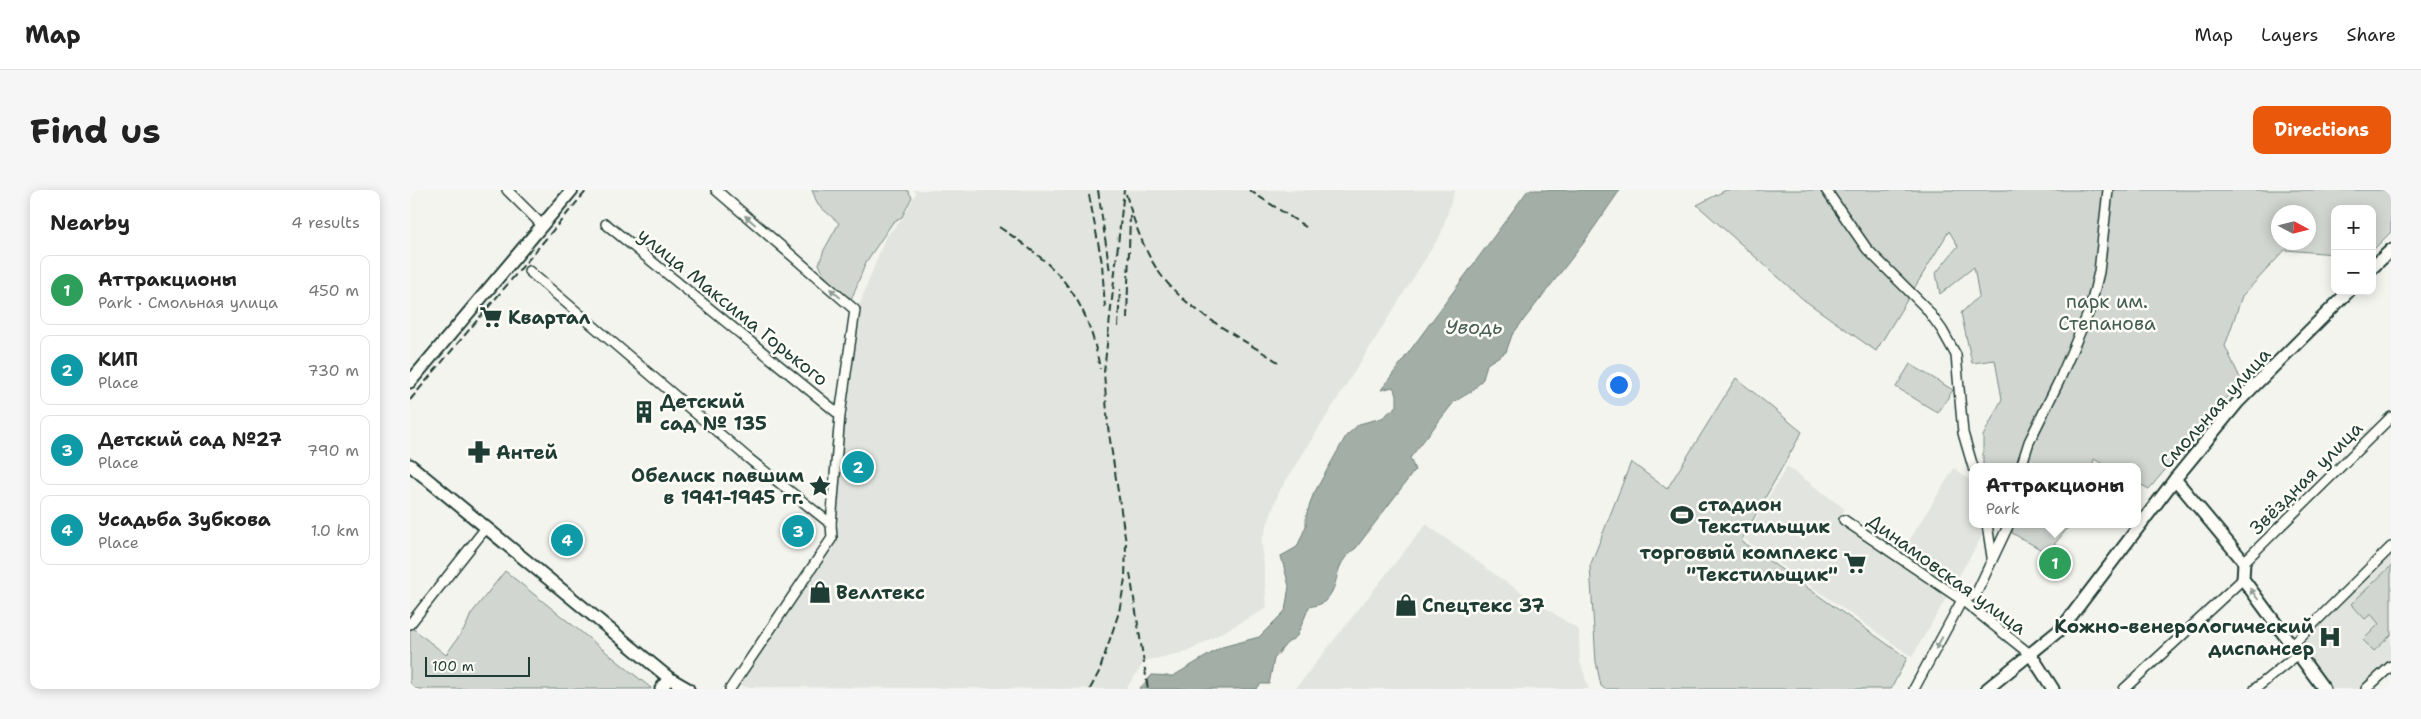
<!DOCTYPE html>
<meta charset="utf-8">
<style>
:root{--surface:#fff;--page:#f6f6f6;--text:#222;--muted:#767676;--line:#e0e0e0;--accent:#ea580c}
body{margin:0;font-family:"Shantell Sans",sans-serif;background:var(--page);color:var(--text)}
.controls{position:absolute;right:15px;top:15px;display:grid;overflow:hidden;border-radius:10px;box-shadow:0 2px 12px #0003}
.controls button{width:45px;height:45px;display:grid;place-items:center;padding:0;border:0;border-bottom:1px solid var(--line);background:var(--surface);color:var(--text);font:25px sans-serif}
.compass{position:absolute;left:1861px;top:15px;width:45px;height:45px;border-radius:50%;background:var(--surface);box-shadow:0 2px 12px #0003;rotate:97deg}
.scale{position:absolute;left:15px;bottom:12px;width:105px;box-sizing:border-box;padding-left:5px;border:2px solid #1f3d34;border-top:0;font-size:14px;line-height:18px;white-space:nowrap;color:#1f3d34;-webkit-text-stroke:4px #fdfcf7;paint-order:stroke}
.you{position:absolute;left:1208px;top:194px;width:18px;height:18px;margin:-12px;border:4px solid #fff;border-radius:50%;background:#1a73e8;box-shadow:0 0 0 8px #1a73e833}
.badge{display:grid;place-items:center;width:32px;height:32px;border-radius:50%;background:var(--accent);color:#fff;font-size:16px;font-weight:700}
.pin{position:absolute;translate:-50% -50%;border:2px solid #fff;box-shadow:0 1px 5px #0006}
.popup{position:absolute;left:1559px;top:273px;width:172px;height:65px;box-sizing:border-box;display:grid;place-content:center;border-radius:10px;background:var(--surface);filter:drop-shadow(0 1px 4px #0005);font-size:16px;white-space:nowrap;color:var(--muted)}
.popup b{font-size:19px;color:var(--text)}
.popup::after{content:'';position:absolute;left:50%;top:100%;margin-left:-10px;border:10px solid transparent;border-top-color:var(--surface)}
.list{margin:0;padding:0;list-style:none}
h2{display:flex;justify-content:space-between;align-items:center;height:65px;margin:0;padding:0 20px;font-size:21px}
h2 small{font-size:16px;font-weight:400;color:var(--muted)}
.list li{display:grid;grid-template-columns:32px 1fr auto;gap:15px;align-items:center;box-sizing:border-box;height:70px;margin:0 10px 10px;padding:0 10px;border:1px solid var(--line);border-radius:10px}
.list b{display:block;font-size:19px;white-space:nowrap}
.list p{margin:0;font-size:16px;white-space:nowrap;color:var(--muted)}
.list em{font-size:16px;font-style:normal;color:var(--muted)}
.map{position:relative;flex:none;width:1981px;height:499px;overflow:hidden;border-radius:10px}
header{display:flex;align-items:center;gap:30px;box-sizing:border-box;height:70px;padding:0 25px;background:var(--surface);border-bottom:1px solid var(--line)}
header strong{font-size:24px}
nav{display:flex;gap:28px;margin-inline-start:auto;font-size:18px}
.intro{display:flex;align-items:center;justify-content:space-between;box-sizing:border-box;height:120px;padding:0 30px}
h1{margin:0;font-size:35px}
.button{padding:12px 22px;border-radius:10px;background:var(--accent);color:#fff;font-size:18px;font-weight:700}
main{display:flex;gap:30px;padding:0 30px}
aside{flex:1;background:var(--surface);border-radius:10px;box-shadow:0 2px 12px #0003}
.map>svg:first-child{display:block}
.built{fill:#e2e5df}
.green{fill:#d1d6d1;stroke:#788a82;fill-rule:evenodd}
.water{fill:#a3aea7;stroke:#6e8179}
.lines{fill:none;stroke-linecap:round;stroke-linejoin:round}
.street-casing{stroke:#1f3d34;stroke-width:12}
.secondary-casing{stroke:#1f3d34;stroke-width:15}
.street{stroke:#fdfcf7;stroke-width:9}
.secondary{stroke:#fdfcf7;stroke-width:11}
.rail{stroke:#1f3d34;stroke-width:2;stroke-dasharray:8 4;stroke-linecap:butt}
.oneway{fill:#8e9c96}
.labels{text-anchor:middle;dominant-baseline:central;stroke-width:5;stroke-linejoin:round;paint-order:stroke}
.park-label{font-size:19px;fill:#435c53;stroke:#fdfcf7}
.street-label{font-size:19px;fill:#1f3d34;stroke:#fdfcf7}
.poi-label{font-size:19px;font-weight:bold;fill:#1f3d34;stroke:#fdfcf7;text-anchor:start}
.water-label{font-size:20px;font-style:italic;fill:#475f56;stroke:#fdfcf7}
</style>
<header>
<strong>Map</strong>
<nav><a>Map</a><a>Layers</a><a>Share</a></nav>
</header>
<div class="intro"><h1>Find us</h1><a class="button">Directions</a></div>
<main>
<aside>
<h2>Nearby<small>4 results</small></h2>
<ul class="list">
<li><span class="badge" style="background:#2e9e5b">1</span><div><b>Аттракционы</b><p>Park · Смольная улица</p></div><em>450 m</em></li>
<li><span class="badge" style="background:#0f9aa8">2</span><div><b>КИП</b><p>Place</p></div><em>730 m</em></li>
<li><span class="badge" style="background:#0f9aa8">3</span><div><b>Детский сад №27</b><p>Place</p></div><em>790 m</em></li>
<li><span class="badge" style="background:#0f9aa8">4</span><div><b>Усадьба Зубкова</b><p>Place</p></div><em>1.0 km</em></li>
</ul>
</aside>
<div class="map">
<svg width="1981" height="499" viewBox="0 0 1981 499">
<rect width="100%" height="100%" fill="#f4f4ef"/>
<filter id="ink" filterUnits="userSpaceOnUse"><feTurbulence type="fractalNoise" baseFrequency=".02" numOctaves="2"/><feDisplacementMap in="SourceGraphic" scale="10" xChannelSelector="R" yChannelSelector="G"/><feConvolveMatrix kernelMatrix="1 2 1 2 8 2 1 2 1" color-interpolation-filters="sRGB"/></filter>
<g filter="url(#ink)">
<g class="built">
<polygon points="503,0 1045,0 1031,44 869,302 852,350 857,418 777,462 735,471 716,499 333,497 329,489 424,348 431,226 447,121 475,48 492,29 506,3"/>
<polygon points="1377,276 1435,319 1427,332 1487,370 1544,278 1562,292 1562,334 1576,334 1577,338 1502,467 1334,349"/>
<polygon points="1016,334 1090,388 1169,440 1170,471 1179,499 885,499"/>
<polygon points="1981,364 1981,470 1950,499 1922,499 1887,454"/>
</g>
<g class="green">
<path d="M 402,0 L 497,0 L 502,7 L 492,27 L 483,32 L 456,72 L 442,108 C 426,104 415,89 409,74 L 414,60 L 429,33 L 408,15 Z"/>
<path d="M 1316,0 L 1981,0 L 1981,42 L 1962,61 L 1962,19 L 1925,19 L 1925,64 L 1875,60 L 1832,106 L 1815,156 L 1831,190 L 1739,299 L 1728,293 L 1728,277 L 1698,277 L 1684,269 L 1682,277 L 1573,277 L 1573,246 L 1592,209 L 1585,170 L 1562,173 L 1551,123 L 1569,106 L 1564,77 L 1530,104 L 1526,83 L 1548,56 L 1539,41 L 1466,161 L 1394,110 L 1287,15 ZM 1868,22 L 1898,22 L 1898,52 L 1868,52 Z"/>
<polygon points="1500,174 1543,200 1528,223 1486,197"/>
<polygon points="1326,188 1392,242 1331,351 1497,468 1481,499 1195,499 1191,496 1186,472 1180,376 1221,272 1257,299"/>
<polygon points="1594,334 1661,334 1637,363 1602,343 1603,341"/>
<polygon points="1981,376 1981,445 1964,461 1953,450 1969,434 1961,424 1955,429 1941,414"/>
<polygon points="95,381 241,498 241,499 0,499 0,439 1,437 36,465 56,436 61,424"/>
</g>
<path class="water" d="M 1118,0 L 1210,0 L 1172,55 L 1102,145 L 1096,162 L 1077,174 L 1073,189 L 1062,201 L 1044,212 L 1000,268 L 1005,280 L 946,358 C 920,376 933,394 914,412 C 910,415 903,416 899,417 L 887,446 L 876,454 L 864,469 L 859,494 L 851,494 L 846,499 L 729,499 L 742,485 L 763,486 L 812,457 L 849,447 L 875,421 L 879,396 L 871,366 L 887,357 L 896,336 L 896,326 L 903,305 L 936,246 L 949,234 L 972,228 L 987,216 L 987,205 L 983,197 L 971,200 Z"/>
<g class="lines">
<defs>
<g id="street">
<polyline points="97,0 132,35"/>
<polyline points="306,0 445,120 430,225 421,334 422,348 320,499"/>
<polyline points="1416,0 1457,59 1516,118 1532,140 1546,165 1553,243 1563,277"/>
<polyline points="196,34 430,225"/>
<polyline points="119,81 338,268 421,334"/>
<polyline points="1611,277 1619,252 1649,191 1680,119 1689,82 1698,0"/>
<polyline points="1434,330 1552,410 1621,465"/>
<polyline points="1577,334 1582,367"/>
<polyline points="1834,372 1981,227"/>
<polyline points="0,434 75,339"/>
<polyline points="1882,455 1981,357"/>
<polyline points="1504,499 1552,410 1566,404 1599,334"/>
<polyline points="1714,499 1833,389"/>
<polyline points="1845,499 1888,464"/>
<polyline points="1956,499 1981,476"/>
</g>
<g id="secondary">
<polyline points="1962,78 1981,60"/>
<polyline points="0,192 162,0"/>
<polyline points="0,275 259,488 278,499"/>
<polyline points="1765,289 1834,372 1833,389 1914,499"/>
<polyline points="1621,465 1643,499"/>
<polyline points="251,499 259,488"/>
<polyline points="1577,499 1652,438 1765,289 1828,212 1939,101"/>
</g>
</defs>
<use href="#street" class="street-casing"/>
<use href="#secondary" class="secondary-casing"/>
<use href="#street" class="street"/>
<use href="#secondary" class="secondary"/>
<g class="rail">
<polyline points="688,0 700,82"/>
<polyline points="839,0 899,39"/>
<path d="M 716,4 C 724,32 734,62 751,85 C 777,121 831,148 868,172"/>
<polyline points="679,5 692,73 695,118"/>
<path d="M 589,37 C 649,77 677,105 690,179"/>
<polyline points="717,129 720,26"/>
<polyline points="708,137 710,99"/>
<polyline points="0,210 177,0"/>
<polyline points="720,383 738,499"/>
<polyline points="680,499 689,482 709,422 715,389 716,353 698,237 694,182 714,0"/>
</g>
</g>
<defs><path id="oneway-solid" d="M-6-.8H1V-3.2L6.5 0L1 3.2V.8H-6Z" transform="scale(1.25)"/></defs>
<g class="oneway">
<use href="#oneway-solid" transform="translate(340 30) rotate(-139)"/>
<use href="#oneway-solid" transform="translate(425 103) rotate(-139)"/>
<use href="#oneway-solid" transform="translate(1844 404) rotate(-127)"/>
<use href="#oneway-solid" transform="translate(1529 453) rotate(119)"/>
</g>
</g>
<defs>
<symbol id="supermarket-bare" viewBox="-9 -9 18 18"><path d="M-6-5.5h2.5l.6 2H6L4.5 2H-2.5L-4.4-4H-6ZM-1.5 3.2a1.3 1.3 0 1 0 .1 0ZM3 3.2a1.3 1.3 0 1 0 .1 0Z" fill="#1f3d34" stroke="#fdfcf7" stroke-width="2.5" paint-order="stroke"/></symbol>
<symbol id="building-bare" viewBox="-9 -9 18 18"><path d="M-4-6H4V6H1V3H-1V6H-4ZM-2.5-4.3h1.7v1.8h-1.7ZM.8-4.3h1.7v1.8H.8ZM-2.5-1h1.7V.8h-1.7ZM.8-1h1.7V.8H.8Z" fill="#1f3d34" stroke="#fdfcf7" stroke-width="2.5" paint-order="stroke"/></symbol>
<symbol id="pharmacy-bare" viewBox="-9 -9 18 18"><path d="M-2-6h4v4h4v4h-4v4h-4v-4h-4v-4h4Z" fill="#1f3d34" stroke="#fdfcf7" stroke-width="2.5" paint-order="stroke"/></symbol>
<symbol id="sight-bare" viewBox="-9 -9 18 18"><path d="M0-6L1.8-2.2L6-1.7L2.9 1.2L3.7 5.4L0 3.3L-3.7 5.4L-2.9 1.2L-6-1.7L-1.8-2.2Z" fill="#1f3d34" stroke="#fdfcf7" stroke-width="2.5" paint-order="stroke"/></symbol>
<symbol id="stadium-bare" viewBox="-9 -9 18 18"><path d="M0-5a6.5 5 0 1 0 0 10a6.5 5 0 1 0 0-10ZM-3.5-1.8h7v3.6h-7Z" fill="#1f3d34" stroke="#fdfcf7" stroke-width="2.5" paint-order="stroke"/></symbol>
<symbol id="shop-bare" viewBox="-9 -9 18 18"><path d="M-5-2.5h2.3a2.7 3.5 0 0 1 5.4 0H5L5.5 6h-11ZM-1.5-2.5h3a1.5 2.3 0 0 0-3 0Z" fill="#1f3d34" stroke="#fdfcf7" stroke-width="2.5" paint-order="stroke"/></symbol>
<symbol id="hospital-bare" viewBox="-9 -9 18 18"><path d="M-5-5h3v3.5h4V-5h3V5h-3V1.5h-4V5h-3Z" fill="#1f3d34" stroke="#fdfcf7" stroke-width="2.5" paint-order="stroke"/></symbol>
</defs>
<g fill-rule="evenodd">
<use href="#supermarket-bare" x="65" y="111" width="32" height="32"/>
<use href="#building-bare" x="218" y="206" width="32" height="32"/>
<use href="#pharmacy-bare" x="53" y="246" width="32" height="32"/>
<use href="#sight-bare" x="394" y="280" width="32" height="32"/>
<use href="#stadium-bare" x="1256" y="309" width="32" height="32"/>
<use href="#supermarket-bare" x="1429" y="357" width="32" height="32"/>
<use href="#shop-bare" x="394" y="386" width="32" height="32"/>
<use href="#shop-bare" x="980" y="399" width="32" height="32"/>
<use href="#hospital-bare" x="1904" y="431" width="32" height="32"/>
</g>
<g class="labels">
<g class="park-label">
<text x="1697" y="111">парк им.<tspan x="1697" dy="22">Степанова</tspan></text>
</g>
<g class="street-label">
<text transform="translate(323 117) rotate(39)">улица Максима Горького</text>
<text transform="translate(1805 218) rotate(-48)">Смольная улица</text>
<text transform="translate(1896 288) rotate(-45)">Звёздная улица</text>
<text transform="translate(1537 384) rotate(36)">Динамовская улица</text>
</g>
<g class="poi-label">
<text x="98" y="127">Квартал</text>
<text x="250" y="211">Детский<tspan x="250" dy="22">сад № 135</tspan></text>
<text x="86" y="262">Антей</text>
<text x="394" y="285" text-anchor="end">Обелиск павшим<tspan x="394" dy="22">в 1941-1945 гг.</tspan></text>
<text x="1288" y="314">стадион<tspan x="1288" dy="22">Текстильщик</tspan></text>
<text x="1428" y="362" text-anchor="end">торговый комплекс<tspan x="1428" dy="22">"Текстильщик"</tspan></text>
<text x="426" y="402">Веллтекс</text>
<text x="1012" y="415">Спецтекс 37</text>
<text x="1904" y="436" text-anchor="end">Кожно-венерологический<tspan x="1904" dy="22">диспансер</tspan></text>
</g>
<g class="water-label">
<text x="1064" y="137">Уводь</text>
</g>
</g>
</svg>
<div class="controls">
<button>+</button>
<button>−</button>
</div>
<svg class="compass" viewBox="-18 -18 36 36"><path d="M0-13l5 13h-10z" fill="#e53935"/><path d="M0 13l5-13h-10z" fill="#767676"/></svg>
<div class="scale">100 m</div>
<div class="you"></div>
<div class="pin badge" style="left:1645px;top:373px;background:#2e9e5b">1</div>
<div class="popup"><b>Аттракционы</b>Park</div>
<div class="pin badge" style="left:448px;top:277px;background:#0f9aa8">2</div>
<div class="pin badge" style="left:388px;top:341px;background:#0f9aa8">3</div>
<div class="pin badge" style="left:157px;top:350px;background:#0f9aa8">4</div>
</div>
</main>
